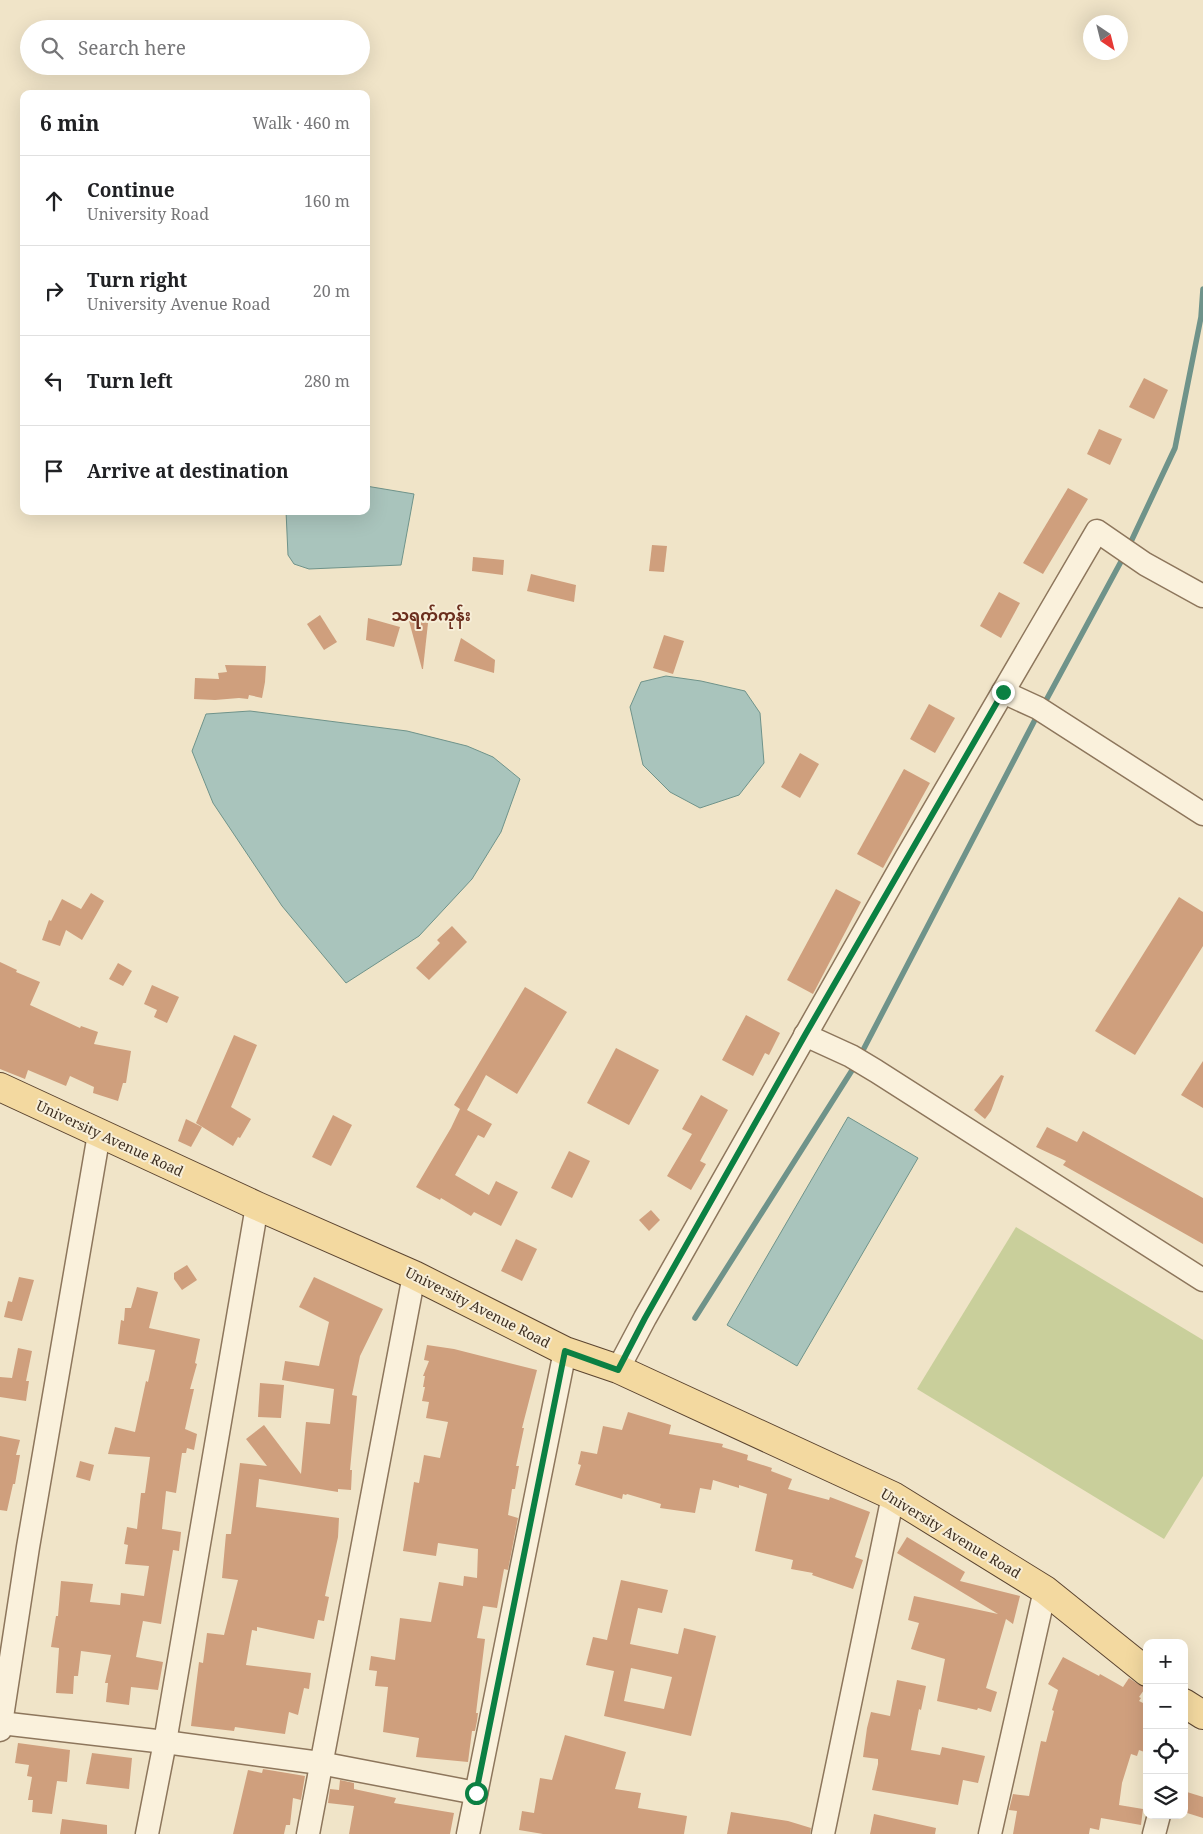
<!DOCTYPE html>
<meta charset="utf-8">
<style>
:root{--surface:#fff;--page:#f6f6f6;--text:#202124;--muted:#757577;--line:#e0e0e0}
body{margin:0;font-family:"Noto Serif","Noto Sans Myanmar",serif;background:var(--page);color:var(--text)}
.controls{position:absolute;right:15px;bottom:15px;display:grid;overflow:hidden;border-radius:10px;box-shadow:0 5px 20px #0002}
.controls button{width:45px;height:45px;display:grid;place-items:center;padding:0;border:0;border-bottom:1px solid var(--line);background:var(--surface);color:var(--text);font:25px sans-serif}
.compass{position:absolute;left:1083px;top:15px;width:45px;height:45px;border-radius:50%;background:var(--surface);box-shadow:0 5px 20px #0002;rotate:145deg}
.stop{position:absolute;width:15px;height:15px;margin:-11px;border:4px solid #0b8043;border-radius:50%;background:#fff}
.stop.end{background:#0b8043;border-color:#fff;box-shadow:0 1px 5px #0008}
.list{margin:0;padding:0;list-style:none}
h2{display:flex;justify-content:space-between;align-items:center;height:65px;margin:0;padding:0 20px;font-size:21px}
h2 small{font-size:16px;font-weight:400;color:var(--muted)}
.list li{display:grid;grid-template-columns:32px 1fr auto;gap:15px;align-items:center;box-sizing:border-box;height:90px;padding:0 20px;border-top:1px solid var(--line)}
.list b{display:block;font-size:19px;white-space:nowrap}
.list p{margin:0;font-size:16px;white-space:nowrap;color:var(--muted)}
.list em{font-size:16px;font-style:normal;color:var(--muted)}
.icon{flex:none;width:28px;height:28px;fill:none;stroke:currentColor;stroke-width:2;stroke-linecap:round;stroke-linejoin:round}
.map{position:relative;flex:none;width:1203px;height:1834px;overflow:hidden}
.search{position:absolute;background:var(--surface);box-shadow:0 5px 20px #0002;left:20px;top:20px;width:350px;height:55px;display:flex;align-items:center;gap:12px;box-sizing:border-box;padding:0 18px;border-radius:28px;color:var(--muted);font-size:19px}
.panel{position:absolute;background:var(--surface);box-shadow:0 5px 20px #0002;left:20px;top:90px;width:350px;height:425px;border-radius:10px}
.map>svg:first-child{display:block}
.green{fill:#c9cf9b}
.water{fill:#a9c4bc;stroke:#6f938a}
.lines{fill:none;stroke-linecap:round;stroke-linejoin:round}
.stream{stroke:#6f938a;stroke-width:5.5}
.building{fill:#cf9f7d;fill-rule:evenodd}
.minor-casing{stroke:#8d765c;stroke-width:25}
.major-casing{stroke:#5b4430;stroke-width:30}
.minor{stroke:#faf1dc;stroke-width:22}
.major{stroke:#f3d9a0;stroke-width:28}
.route{stroke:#0b8043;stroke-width:6}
.labels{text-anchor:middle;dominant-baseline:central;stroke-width:4;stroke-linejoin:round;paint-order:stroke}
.street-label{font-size:14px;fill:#3d2e20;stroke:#f7eed8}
.quarter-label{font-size:16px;font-weight:bold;fill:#6b2e1e;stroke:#f7eed8}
</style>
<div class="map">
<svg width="1203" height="1834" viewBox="0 0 1203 1834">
<rect width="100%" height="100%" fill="#f0e4c8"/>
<polygon class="green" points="1016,1227 1203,1340 1203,1476 1164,1539 917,1389"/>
<g class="water">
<polygon points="366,486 414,494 401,565 309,569 294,564 288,555 286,511 366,511"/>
<polygon points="666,676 701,681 745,691 760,713 764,763 739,795 700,808 670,792 643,765 630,707 641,682"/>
<polygon points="250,711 407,731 467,746 493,757 520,779 501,832 472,879 419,936 346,983 282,906 213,803 192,751 206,714"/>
<polygon points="848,1117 918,1158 797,1366 727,1325"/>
</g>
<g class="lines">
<g class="stream">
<polyline points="1128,548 1175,448 1201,317 1203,289"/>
<polyline points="1043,706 1124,556"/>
<polyline points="860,1056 1038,714"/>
<polyline points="695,1318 856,1064"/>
</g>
</g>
<g class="building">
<polygon points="1144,378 1168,390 1154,419 1129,407"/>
<polygon points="1099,429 1122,439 1110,465 1087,454"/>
<polygon points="1068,488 1088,499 1043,574 1023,563"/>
<polygon points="652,545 667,546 664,572 649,571"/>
<polygon points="473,557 504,560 503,575 472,571"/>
<polygon points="531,574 576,585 574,602 527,591"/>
<polygon points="999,592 1020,603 1001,638 980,626"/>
<polygon points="320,615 337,642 324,650 307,624"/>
<polygon points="368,618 400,627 394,647 366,640"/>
<polygon points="409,621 428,623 423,669 422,669"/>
<polygon points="664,635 684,641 673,674 653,668"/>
<polygon points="461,638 495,660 494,673 454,661"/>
<polygon points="225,665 266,666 265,682 262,698 249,695 248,699 239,698 215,700 194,699 195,678 219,679 218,673 227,672"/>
<polygon points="929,704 955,718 935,753 910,739"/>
<polygon points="800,753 819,764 800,798 781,787"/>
<polygon points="904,769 930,783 883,868 857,854"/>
<polygon points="836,889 861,902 813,994 787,980"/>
<polygon points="91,893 104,901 82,940 66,930 60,946 42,940 49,920 51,921 62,899 81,909"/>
<polygon points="1179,897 1203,912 1203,946 1135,1055 1095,1031"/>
<polygon points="452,926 467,942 429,980 416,968 440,943 437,940"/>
<polygon points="0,962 17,970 16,972 40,982 30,1005 80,1028 81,1026 98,1032 94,1044 131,1051 126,1083 123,1083 118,1101 93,1093 94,1087 70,1076 66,1086 28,1070 25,1079 0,1069"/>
<polygon points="118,963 132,971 123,986 109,979"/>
<polygon points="152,985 179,997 167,1023 154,1017 157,1010 144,1004"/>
<polygon points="525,987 567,1012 517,1094 486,1075 467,1110 492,1124 484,1138 478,1135 455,1175 489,1195 496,1181 518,1192 501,1226 474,1212 471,1216 441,1198 440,1200 416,1187 451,1128 460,1109 454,1105"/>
<polygon points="746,1015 780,1033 769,1055 765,1053 753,1076 722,1060"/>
<polygon points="234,1035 257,1045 231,1107 251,1119 240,1138 238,1137 233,1146 196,1123"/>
<polygon points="616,1048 659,1070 629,1125 587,1103"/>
<polygon points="1203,1061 1203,1108 1181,1095"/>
<polygon points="1001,1075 1004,1076 991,1111 985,1119 974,1110"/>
<polygon points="701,1095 728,1110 700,1161 706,1164 691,1190 667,1176 692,1134 682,1129"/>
<polygon points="333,1115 352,1125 331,1166 312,1157"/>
<polygon points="186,1119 202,1127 191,1147 178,1141"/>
<polygon points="1047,1127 1077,1142 1083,1131 1203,1198 1203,1244 1063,1165 1066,1161 1036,1147"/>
<polygon points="569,1151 590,1161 572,1198 551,1188"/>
<polygon points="651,1210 660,1220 649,1231 639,1220"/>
<polygon points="516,1239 537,1249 522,1281 501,1271"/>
<polygon points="187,1265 197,1280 182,1290 174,1279 174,1273"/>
<polygon points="19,1277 34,1280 22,1321 4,1317 8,1301 12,1302"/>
<polygon points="314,1277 383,1309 360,1356 352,1395 357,1396 350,1470 352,1470 351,1490 338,1489 338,1492 259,1479 256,1507 339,1518 338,1537 325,1596 329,1597 324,1621 318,1620 314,1639 257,1627 257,1631 252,1630 246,1665 311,1673 309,1689 304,1688 298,1715 289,1712 285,1734 235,1727 234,1731 191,1726 199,1662 203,1663 207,1633 224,1635 238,1580 222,1578 226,1534 231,1534 240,1463 267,1466 246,1439 264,1425 301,1474 306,1422 330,1424 334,1389 282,1380 285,1361 319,1366 329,1322 299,1307"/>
<polygon points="137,1287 158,1292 149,1328 200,1339 195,1363 197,1364 190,1389 194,1389 185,1429 197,1434 194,1450 187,1448 186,1453 182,1453 176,1493 166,1491 162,1529 181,1532 179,1551 173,1550 161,1624 143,1621 136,1657 163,1662 158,1690 131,1687 129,1705 106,1702 108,1683 105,1683 111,1655 81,1651 78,1676 74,1676 73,1694 56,1693 59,1648 51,1647 56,1616 58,1616 61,1581 93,1584 90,1602 120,1605 121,1593 144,1596 149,1566 125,1564 128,1545 124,1544 127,1527 137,1529 141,1493 145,1493 150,1457 108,1454 115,1427 135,1432 146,1381 148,1382 155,1350 118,1344 121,1320 124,1321 125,1308 131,1308"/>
<polygon points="427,1345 454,1349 537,1370 522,1428 524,1428 516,1466 519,1466 515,1489 512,1489 508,1515 518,1518 508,1570 504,1569 497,1608 483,1606 477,1638 485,1639 476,1713 478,1713 477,1721 475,1731 472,1731 468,1762 416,1757 419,1738 383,1732 388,1687 375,1686 377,1671 369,1670 371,1656 395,1660 400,1618 431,1622 439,1582 463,1586 464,1576 477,1578 478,1549 438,1543 436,1556 403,1551 414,1482 419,1483 424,1455 440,1458 448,1422 426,1418 429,1402 422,1401 425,1387 423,1387 425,1376 423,1376 429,1361 424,1360"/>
<polygon points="18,1348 32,1351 26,1381 29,1381 26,1401 0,1397 0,1377 12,1378"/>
<polygon points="260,1383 284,1385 281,1418 258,1417"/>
<polygon points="628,1412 671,1425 669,1434 723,1444 722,1447 748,1455 747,1460 772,1468 771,1471 792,1479 788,1489 829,1500 830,1497 870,1512 855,1557 863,1560 853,1589 812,1575 813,1573 791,1569 793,1560 755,1551 767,1494 739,1485 739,1488 713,1480 711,1490 700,1488 695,1513 660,1508 661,1504 627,1494 626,1495 623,1494 622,1499 575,1485 581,1465 578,1464 581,1451 597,1454 603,1426 622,1430"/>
<polygon points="0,1436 20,1440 16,1455 20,1455 15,1484 13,1484 7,1511 0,1510"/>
<polygon points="80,1461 94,1465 90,1481 76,1477"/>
<polygon points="907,1537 965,1572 960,1581 1020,1596 1013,1624 1006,1619 986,1688 997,1692 991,1712 978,1708 977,1710 937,1701 945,1659 911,1649 919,1623 908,1620 914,1596 998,1614 897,1553"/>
<path d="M 621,1580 L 668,1590 L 662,1613 L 638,1608 L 630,1644 L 678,1654 L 684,1628 L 716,1636 L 691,1736 L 604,1716 L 614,1671 L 586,1665 L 593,1637 L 607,1640 ZM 631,1668 L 672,1677 L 664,1709 L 624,1701 Z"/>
<polygon points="1063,1657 1099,1676 1100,1674 1123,1687 1129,1678 1138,1684 1146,1687 1139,1697 1141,1698 1139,1701 1147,1705 1147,1753 1139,1750 1137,1756 1131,1754 1122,1783 1119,1805 1143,1809 1141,1825 1101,1818 1099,1830 1090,1828 1089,1834 1013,1834 1017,1811 1009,1810 1013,1794 1029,1796 1041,1741 1046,1742 1054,1711 1052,1710 1058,1690 1048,1684"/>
<polygon points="897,1680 926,1686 921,1710 919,1709 911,1750 940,1755 942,1747 985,1756 978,1783 963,1780 958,1805 872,1790 878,1764 878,1759 863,1757 867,1728 871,1712 890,1716"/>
<polygon points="565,1735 626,1752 615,1789 641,1793 638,1808 687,1816 684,1834 543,1834 519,1830 522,1811 534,1813 540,1778 552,1780"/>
<polygon points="18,1743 70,1750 67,1782 57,1781 52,1814 32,1812 33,1800 28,1800 32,1777 27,1776 29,1765 15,1763"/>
<polygon points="92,1753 132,1758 129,1789 86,1784"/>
<polygon points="263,1769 305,1776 301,1800 293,1798 290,1825 286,1825 284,1834 233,1834 248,1770 262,1773"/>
<polygon points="340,1780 354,1783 354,1789 396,1798 394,1803 454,1813 450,1834 349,1834 354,1806 328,1803 330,1789 339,1790"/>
<polygon points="1187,1792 1203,1797 1203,1818 1184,1812 1184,1799"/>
<polygon points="731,1812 788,1821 811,1828 810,1834 727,1834"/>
<polygon points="874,1814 936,1828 935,1834 870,1834"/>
<polygon points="62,1819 107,1825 107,1834 60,1834"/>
</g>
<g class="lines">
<defs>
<g id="minor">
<polyline points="1003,692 1038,708 1203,814"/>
<polyline points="805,1035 851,1056 876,1071 1203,1280"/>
<polyline points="618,1369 645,1318 906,858 1097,531 1145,564 1203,596"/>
<polyline points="0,1723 165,1742 320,1763 476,1793"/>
<polyline points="0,1730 28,1547 99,1134"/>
<polyline points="147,1834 165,1742 257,1206"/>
<polyline points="308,1834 414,1275"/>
<polyline points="468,1834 565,1351"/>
<polyline points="823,1834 893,1496"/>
<polyline points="990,1834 1045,1590"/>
<polyline points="1154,1834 1159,1815"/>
</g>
<g id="major">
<polyline points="0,1087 257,1206 414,1275 565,1351 618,1369 893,1496 1045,1590 1147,1672"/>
<polyline points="1184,1703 1203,1715"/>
</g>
</defs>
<use href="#minor" class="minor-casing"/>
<use href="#major" class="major-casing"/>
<use href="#minor" class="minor"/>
<use href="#major" class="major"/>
</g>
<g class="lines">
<polyline class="route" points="476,1793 565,1351 618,1370 645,1318 805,1035 1003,692"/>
</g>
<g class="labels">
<g class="street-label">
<text transform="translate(110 1138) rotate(25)">University Avenue Road</text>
<text transform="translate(478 1307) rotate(27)">University Avenue Road</text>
<text transform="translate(951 1533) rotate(31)">University Avenue Road</text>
</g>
<g class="quarter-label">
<text x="431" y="615">သရက်ကုန်း</text>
</g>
</g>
</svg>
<div class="controls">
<button>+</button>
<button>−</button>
<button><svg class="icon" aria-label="locate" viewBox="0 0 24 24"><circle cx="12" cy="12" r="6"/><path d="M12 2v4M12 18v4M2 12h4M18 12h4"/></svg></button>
<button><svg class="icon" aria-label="layers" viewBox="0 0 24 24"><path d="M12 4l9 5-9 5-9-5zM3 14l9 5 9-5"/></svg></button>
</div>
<svg class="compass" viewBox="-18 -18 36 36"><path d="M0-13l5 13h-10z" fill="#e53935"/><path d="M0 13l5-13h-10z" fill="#757577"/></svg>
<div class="stop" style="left:476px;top:1793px"></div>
<div class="stop end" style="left:1003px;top:692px"></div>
<div class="search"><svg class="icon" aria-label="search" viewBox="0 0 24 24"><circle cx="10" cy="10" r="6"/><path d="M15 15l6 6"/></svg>Search here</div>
<section class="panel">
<h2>6 min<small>Walk · 460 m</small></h2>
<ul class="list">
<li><svg class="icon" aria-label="ahead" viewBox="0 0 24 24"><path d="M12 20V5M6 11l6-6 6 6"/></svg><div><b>Continue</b><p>University Road</p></div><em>160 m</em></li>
<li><svg class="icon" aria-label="right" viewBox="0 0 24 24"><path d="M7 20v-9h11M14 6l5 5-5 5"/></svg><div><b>Turn right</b><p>University Avenue Road</p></div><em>20 m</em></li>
<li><svg class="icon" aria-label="left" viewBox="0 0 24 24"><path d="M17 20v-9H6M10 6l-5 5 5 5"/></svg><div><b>Turn left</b></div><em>280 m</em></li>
<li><svg class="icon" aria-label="arrive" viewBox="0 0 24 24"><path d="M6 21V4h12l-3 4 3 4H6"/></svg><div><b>Arrive at destination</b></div></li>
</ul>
</section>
</div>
